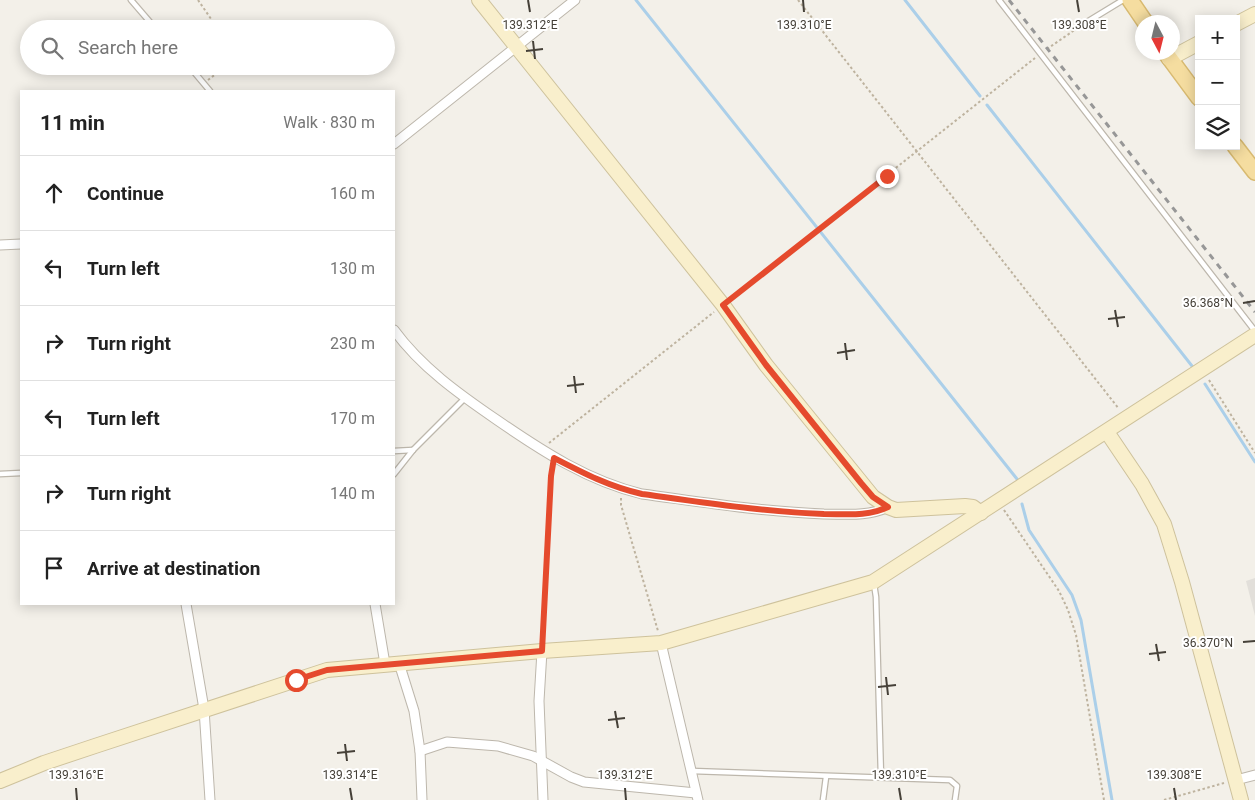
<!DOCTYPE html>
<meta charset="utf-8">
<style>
:root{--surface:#fff;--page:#f2f2f2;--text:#222;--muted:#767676;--line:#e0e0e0}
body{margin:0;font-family:Roboto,sans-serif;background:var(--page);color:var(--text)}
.controls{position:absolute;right:15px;top:15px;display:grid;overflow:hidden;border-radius:0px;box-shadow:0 2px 12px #0003}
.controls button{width:45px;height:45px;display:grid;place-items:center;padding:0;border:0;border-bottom:1px solid var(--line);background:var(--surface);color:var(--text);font:25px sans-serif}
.compass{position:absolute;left:1135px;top:15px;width:45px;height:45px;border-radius:50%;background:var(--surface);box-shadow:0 2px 12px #0003;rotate:173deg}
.stop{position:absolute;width:15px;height:15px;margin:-11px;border:4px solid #e54a2d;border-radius:50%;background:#fff}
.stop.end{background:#e54a2d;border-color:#fff;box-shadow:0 1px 5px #0008}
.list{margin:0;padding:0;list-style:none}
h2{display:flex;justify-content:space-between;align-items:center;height:65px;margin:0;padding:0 20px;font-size:21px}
h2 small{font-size:16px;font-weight:400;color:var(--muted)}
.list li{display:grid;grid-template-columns:32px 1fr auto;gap:15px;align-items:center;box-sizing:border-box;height:75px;padding:0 20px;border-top:1px solid var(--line)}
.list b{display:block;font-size:19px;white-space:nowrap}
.list em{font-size:16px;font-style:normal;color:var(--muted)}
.icon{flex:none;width:28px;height:28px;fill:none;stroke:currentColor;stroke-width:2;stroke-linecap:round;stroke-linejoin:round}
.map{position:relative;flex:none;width:1255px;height:800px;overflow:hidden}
.search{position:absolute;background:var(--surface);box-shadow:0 2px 12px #0003;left:20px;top:20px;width:375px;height:55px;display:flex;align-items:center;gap:12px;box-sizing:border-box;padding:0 18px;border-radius:28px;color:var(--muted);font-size:19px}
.panel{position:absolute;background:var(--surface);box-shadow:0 2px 12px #0003;left:20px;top:90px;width:375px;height:515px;border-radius:0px}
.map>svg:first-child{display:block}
.industrial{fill:#e2dfda}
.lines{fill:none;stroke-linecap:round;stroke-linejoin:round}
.stream{stroke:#abcfe9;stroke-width:3}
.lane-casing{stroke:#bdb7ac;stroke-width:7}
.street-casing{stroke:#bdb7ac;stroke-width:11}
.secondary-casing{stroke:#cec29c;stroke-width:16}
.primary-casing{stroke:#d8ba71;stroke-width:18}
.path{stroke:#beb39f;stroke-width:2;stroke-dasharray:2.5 2.5;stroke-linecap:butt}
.lane{stroke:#fff;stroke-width:4.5}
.street{stroke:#fff;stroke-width:9}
.secondary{stroke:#f9efcc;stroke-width:14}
.primary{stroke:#f5dda0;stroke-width:15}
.rail{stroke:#979797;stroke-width:3;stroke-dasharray:6 6;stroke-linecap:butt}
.route{stroke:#e54a2d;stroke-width:6}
.ticks{fill:none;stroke:#454038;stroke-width:2}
.ticks-label{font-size:12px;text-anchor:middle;fill:#454038;stroke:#fff;stroke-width:4;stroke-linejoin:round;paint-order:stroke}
</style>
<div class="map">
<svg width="1255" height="800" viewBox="0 0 1255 800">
<rect width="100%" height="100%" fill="#f3f0e9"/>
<polygon class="industrial" points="1255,578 1255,616 1246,581"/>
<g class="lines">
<g class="stream">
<polyline points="636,0 1017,479"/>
<polyline points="905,0 980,96"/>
<polyline points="987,105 1192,366"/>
<polyline points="1205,384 1255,462"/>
<polyline points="1022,504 1029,530 1072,595 1081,620 1112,800"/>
</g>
<defs>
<g id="lane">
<polyline points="131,0 156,29"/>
<polyline points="999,0 1255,331"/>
<polyline points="1082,25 1123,0"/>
<polyline points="189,66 210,91"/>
<polyline points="394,451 413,450"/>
<polyline points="0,474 21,473"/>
<polyline points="394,474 413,450 465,398"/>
<polyline points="874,584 876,597 881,777"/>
<polyline points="692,771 950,780 957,786 955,800"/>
<polyline points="823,800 826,777"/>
</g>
<g id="street">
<polyline points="394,144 575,0"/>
<polyline points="0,245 21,244"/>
<path d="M 394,330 C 421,367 459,394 497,420 C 542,451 588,481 642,494 C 702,502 763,512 824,514 C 846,514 867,517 888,507"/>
<polyline points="186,604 204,709 210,800"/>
<polyline points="375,604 385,664"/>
<polyline points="661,643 698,800"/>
<polyline points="542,651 539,701 543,800"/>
<polyline points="399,663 414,711 420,751 422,800"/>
<polyline points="420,751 447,742 498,746 533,756 571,777 584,782 696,793"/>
<polyline points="1236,780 1255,775"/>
</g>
<g id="secondary">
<polyline points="479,0 723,305 766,365 873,497 888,507 896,510 965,506 973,507 981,513"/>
<polyline points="1236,24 1255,14"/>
<polyline points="1169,59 1199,43"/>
<polyline points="1107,432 1142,484 1164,524 1182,582 1241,800"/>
<polyline points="0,781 44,763 95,746 327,670 542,651 661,643 873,582 1255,335"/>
</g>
<g id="primary">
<polyline points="1130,0 1145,22"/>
<polyline points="1165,52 1199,98"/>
<polyline points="1235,146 1255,172"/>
</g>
</defs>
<use href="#lane" class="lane-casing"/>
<use href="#street" class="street-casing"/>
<use href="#secondary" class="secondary-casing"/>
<use href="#primary" class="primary-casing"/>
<g class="path">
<polyline points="198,0 218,29"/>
<polyline points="798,0 1119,409"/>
<polyline points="1047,49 1076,29"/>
<polyline points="208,80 226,66"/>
<polyline points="731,298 1035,58"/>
<polyline points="1209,380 1255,453"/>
<polyline points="549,443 714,312"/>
<polyline points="621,498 621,505 658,631"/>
<polyline points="1004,510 1059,591 1068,610 1076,635 1104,800"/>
<polyline points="543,638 551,476 553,466"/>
<polyline points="1164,800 1224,783"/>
</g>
<use href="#lane" class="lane"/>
<use href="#street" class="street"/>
<use href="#secondary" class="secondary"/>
<use href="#primary" class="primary"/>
<polyline class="rail" points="1009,0 1255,312"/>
</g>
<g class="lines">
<path class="route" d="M 296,680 L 327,670 L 542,651 L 551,476 L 554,458 C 583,473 610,487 642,494 C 702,502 763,512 824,514 C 846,514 867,517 888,507 L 873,497 L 861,483 L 766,365 L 723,305 L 887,176"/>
</g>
<path class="ticks" d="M 528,0 L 530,12M 803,0 L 804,12M 1077,0 L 1079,12M 533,41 L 535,59M 526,51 L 543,49M 1243,303 L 1255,301M 1115,310 L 1118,327M 1108,319 L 1125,317M 845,343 L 847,360M 837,353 L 855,350M 574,376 L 576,393M 567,386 L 584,384M 1243,642 L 1255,641M 1156,644 L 1159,661M 1149,654 L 1166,652M 886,677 L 888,695M 878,687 L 896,685M 615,711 L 618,728M 608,720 L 625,718M 345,744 L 347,761M 337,753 L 355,751M 76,788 L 77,800M 350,788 L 352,800M 625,788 L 626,800M 899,788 L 901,800M 1174,788 L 1176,800"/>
<g class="ticks-label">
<text x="530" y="29">139.312°E</text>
<text x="804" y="29">139.310°E</text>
<text x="1079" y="29">139.308°E</text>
<text x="1208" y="307">36.368°N</text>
<text x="1208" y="647">36.370°N</text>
<text x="76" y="779">139.316°E</text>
<text x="350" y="779">139.314°E</text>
<text x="625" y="779">139.312°E</text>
<text x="899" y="779">139.310°E</text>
<text x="1174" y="779">139.308°E</text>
</g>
</svg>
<div class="controls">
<button>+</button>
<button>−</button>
<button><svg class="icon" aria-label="layers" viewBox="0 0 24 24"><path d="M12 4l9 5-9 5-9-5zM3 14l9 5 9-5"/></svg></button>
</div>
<svg class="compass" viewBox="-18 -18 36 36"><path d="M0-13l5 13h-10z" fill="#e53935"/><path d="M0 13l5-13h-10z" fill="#767676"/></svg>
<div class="stop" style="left:296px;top:680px"></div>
<div class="stop end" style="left:887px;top:176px"></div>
<div class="search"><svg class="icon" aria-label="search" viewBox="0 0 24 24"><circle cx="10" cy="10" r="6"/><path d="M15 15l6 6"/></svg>Search here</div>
<section class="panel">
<h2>11 min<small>Walk · 830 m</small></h2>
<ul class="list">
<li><svg class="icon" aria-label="ahead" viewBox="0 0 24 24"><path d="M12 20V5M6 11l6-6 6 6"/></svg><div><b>Continue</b></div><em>160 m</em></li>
<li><svg class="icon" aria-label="left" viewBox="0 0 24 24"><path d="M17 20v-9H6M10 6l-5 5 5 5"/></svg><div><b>Turn left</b></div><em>130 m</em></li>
<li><svg class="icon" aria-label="right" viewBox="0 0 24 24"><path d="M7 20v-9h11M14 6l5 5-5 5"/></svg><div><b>Turn right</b></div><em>230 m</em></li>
<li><svg class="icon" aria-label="left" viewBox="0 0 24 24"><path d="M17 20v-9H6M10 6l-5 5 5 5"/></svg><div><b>Turn left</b></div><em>170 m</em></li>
<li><svg class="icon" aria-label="right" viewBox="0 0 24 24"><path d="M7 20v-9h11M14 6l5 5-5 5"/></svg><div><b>Turn right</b></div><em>140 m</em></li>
<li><svg class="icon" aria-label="arrive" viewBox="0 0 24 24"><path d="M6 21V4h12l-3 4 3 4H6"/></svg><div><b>Arrive at destination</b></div></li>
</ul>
</section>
</div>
